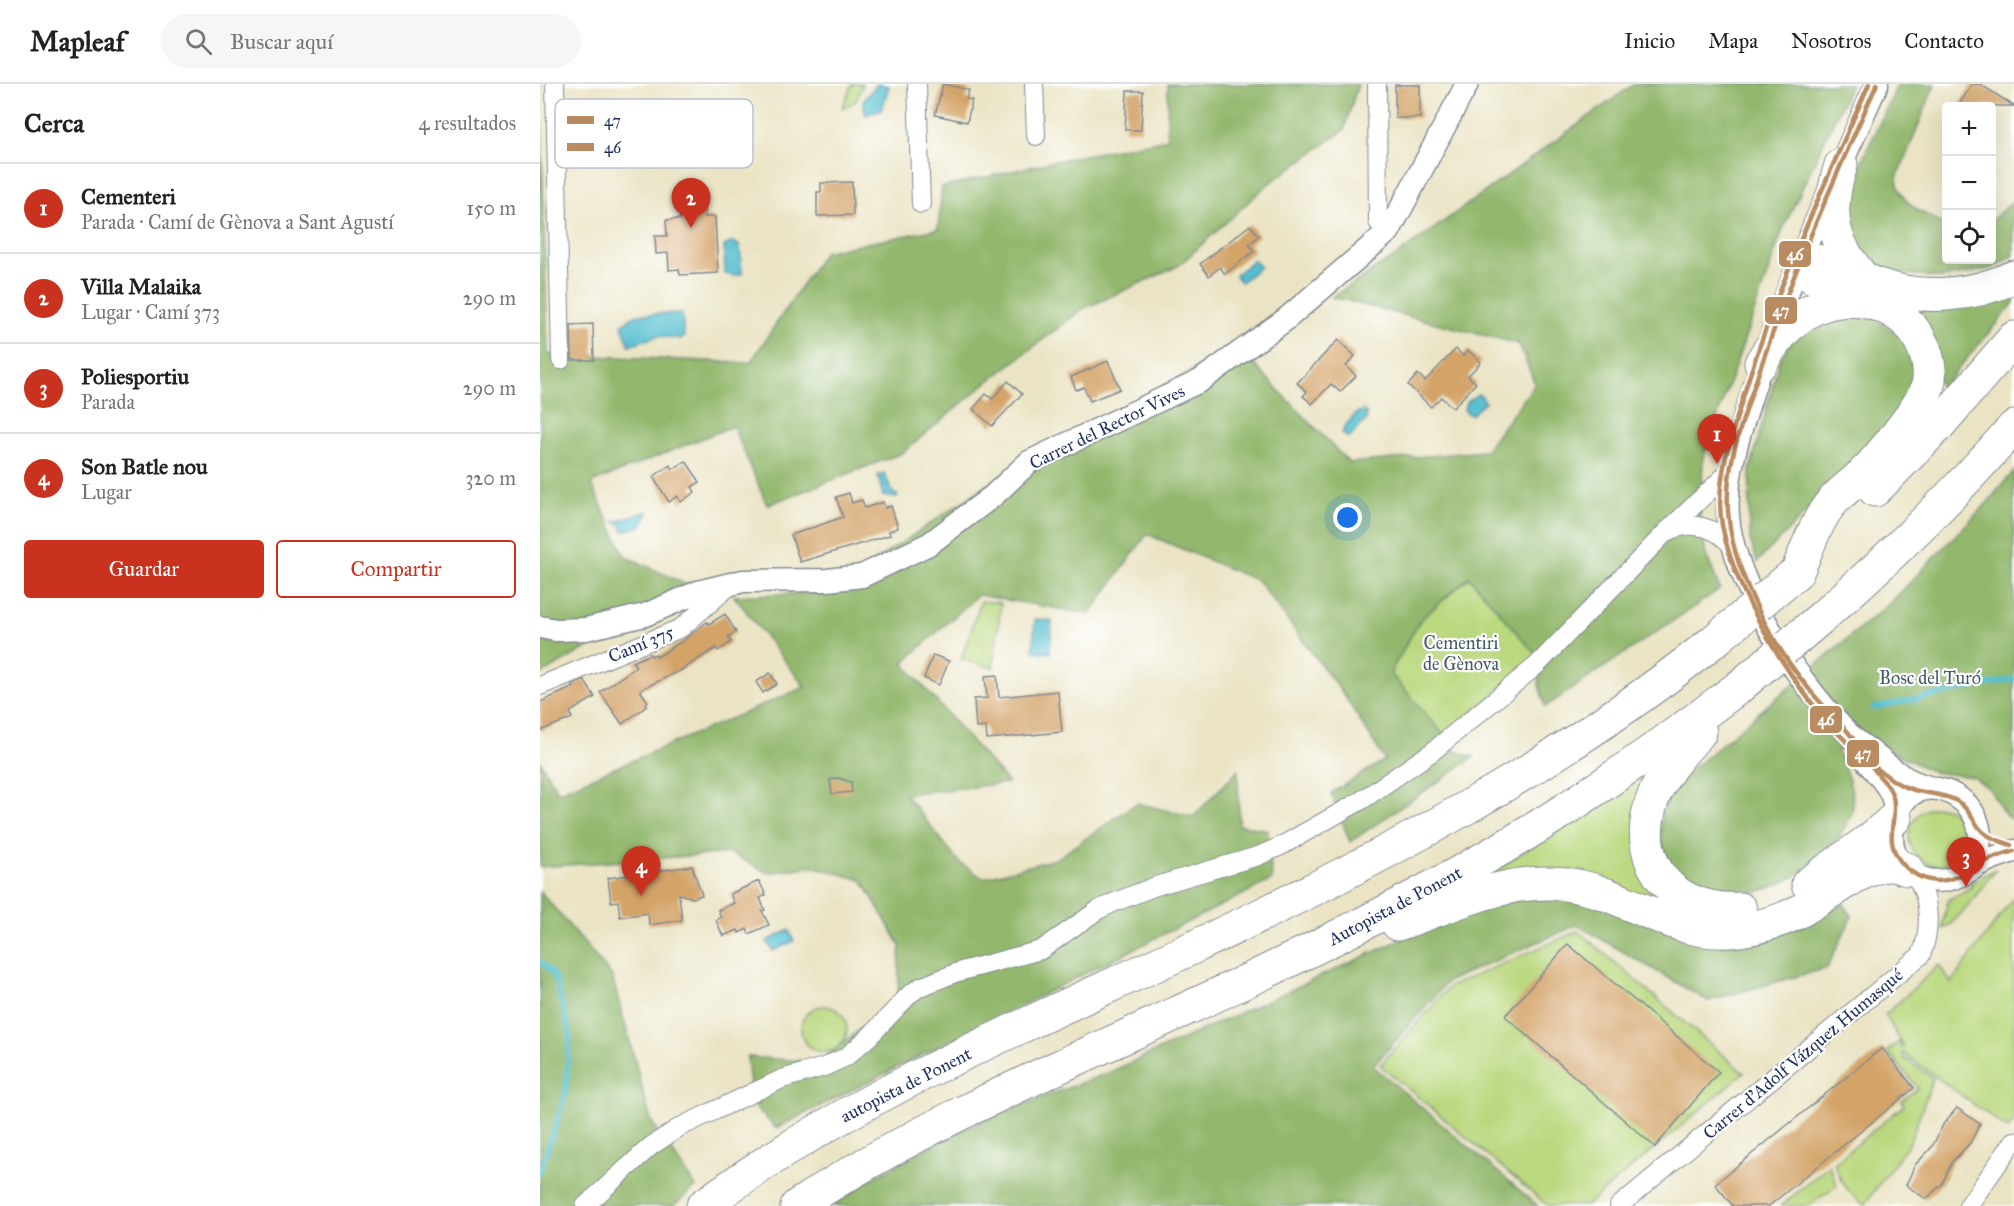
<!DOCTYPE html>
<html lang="es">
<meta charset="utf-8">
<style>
:root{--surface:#fff;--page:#f6f6f6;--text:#222;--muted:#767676;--line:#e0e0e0;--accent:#c8321e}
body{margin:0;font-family:"IM FELL Great Primer",serif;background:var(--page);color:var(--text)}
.controls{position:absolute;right:18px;top:18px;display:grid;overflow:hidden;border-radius:6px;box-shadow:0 6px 24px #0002}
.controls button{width:54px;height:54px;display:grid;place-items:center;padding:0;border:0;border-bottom:2px solid var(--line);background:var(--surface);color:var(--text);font:30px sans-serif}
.you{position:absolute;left:808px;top:434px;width:21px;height:21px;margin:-15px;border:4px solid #fff;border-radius:50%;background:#1a73e8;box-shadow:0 0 0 9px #1a73e833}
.badge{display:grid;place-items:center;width:39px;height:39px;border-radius:50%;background:var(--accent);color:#fff;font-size:20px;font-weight:700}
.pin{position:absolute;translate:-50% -50px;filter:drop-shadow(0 2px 3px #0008)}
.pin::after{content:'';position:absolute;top:32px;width:21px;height:18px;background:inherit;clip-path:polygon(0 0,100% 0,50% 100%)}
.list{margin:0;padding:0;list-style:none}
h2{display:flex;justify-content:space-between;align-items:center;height:78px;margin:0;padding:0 24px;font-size:26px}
h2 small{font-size:20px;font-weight:400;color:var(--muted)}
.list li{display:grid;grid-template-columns:39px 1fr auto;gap:18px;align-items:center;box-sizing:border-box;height:90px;padding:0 24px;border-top:2px solid var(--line)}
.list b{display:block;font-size:22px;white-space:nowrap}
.list p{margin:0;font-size:20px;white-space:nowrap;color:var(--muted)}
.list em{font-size:20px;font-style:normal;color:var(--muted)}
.actions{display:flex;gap:12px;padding:18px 24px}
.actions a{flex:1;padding:14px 0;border:2px solid var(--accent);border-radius:6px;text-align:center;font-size:21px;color:var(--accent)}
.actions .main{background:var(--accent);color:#fff}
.icon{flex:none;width:33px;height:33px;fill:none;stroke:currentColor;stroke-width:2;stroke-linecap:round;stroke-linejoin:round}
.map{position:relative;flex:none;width:1474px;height:1122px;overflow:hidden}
header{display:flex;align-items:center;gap:36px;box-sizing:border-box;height:84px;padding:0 30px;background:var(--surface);border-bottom:2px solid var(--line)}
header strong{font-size:28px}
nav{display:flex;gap:33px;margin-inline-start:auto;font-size:21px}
.search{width:420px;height:54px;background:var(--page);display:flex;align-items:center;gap:15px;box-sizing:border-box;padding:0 21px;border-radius:33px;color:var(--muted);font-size:22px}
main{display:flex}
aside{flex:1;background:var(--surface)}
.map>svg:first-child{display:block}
.green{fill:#bad87e;stroke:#6a846e;stroke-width:1.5}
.forest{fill:#93b86d;stroke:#577466;stroke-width:1.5}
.water{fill:#54bfcf;stroke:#387796;stroke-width:1.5}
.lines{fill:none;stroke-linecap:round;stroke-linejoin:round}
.stream{stroke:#54bfcf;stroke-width:5}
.building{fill:#d3a368}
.minor-casing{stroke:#828a91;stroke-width:20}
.tertiary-casing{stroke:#828a91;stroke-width:25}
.motorway-casing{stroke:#828a91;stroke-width:35}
.minor{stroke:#fff;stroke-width:18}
.tertiary{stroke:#fff;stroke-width:22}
.motorway{stroke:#fff;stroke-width:33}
.motorway-bridge-casing{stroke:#828a91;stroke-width:35;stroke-linecap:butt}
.motorway-bridge{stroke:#fff;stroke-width:33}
.bus-1-casing{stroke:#fff;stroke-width:9}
.bus-2-casing{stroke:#fff;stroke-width:9}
.bus-1{stroke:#b98b60;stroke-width:4.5}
.bus-2{stroke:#b98b60;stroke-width:4.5}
.labels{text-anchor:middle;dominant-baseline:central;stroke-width:4.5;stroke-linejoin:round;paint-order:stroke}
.street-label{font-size:18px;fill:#1b2f5e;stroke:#fff}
.park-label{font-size:18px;fill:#435966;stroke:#fff}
.key{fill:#fff;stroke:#bbc1cf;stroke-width:1.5}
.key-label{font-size:16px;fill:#1b2f5e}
.line-badge{stroke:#fff;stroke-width:2}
.badge-label{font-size:16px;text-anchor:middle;font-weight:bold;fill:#fff}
</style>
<header>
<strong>Mapleaf</strong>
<div class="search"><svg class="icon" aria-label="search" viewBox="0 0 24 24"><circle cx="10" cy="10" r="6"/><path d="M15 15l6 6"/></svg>Buscar aquí</div>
<nav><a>Inicio</a><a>Mapa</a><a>Nosotros</a><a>Contacto</a></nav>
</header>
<main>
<aside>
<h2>Cerca<small>4 resultados</small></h2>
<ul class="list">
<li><span class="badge">1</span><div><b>Cementeri</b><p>Parada · Camí de Gènova a Sant Agustí</p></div><em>150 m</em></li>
<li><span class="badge">2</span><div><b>Villa Malaika</b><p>Lugar · Camí 373</p></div><em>290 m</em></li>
<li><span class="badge">3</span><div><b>Poliesportiu</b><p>Parada</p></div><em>290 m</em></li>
<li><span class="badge">4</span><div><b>Son Batle nou</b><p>Lugar</p></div><em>320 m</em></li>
</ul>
<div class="actions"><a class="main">Guardar</a><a>Compartir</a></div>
</aside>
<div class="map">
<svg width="1474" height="1122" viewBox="0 0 1474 1122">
<rect width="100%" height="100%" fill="#fff"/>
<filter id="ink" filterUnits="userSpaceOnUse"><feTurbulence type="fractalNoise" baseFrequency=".0167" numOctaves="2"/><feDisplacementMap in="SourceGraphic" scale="12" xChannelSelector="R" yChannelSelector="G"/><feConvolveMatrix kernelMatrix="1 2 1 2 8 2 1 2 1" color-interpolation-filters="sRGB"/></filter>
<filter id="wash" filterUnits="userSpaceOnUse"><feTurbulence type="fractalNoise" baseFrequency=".008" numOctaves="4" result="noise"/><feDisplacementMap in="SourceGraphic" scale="24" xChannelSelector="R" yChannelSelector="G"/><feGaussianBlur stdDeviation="1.35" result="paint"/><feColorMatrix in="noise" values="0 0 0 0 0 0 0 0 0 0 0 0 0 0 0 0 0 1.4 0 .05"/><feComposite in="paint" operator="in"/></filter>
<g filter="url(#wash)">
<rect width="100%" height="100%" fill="#eae4c4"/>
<g class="green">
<polygon points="312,0 323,0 316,17 302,24"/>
<polygon points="930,493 998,572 905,652 850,589 880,536"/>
<polygon points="441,517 461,519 453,584 421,575"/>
<polygon points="1125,678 1138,821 944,793"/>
<circle cx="1398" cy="752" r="29"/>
<polygon points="1456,785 1427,823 1408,843 1403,845 1403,840 1408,816 1432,803 1430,799"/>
<path d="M 1474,813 L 1474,1037 L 1468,1045 L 1363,969 L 1363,973 L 1393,994 L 1370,1058 L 1324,1121 C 1310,1111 1299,1096 1294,1079 L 1364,1021 L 1362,1017 L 1378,1004 L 1347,967 L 1359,958 L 1362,965 L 1364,963 L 1345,931 L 1399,881 L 1411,899 Z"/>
<polygon points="1038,847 1204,989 1046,1122 1008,1122 840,981 909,903"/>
<circle cx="284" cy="945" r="23"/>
<polygon points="1289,1081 1297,1102 1268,1122 1241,1122"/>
</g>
<g class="forest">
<polygon points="0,0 8,270 210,279 284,168 398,145 402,103 511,78 627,55 628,0 818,0 804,46 727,101 638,182 543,225 446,299 362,369 227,421 193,342 51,399 85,472 152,503 0,591"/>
<polygon points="1094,0 1311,0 1243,145 1163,374 1160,434 1166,470 1180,505 1005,623 999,600 998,573 929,493 880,536 850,589 905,652 909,665 934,673 810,758 791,709 845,676 804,611 718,497 607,450 550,530 438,511 363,579 468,699 365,710 419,778 443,794 516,775 597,719 653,733 698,686 699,741 728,746 732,796 236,1044 212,1020 207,973 280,978 358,914 360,861 322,796 272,782 228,789 190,769 0,783 0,677 18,708 265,603 194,512 289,508 493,370 697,263 809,379 945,367 995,300 979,260 792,213 856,172"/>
<path d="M 1358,0 L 1395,0 L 1357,94 C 1359,122 1385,129 1406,142 L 1406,176 L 1452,176 L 1452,136 L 1474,116 L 1474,171 L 1453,184 L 1402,194 L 1358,189 L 1343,184 L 1329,175 L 1316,161 L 1307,143 L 1310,102 Z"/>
<polygon points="1474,205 1474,219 1406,299 1400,301 1368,217"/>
<polygon points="1330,231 1367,257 1374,289 1369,307 1335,359 1217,478 1210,455 1209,431 1210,386 1239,277 1250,259 1284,233"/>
<path d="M 1474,387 L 1474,737 L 1466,732 L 1449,705 L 1434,693 L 1393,688 L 1328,656 L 1297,667 C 1305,682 1314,706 1313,724 C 1312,734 1305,744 1299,752 C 1272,788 1228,814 1182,811 C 1177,811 1169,812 1164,809 C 1125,793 1108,743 1131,707 C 1136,698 1146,691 1153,684 L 1351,518 L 1447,419 Z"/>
<polygon points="0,807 72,892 111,1037 156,1103 133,1122 0,1122"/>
<polygon points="997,810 1258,843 1304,820 1312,832 1287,884 1168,917 1037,841 908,897 833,982 998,1122 293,1122 336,1092 419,1047 461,1029 568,989 869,852 923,831"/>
</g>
<g class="water">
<polygon points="337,0 349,2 342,25 326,31 323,17"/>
<polygon points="193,158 200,162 202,190 194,192 185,190 184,162"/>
<polygon points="714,176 720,183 701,198 695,191"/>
<polygon points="142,229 144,253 142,255 118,252 89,261 82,241 89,235 100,230"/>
<polygon points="938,310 942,312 945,318 931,331 927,329 924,325 926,319"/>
<polygon points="823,326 827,330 825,333 827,335 811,352 807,353 802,349 804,346 803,344 818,328 820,329"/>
<polygon points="344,389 353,409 358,412 356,414 343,412 338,391"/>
<path d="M 108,427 C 107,442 96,445 83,447 L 81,441 L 74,438 Z"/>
<polygon points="495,535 512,537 510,569 493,567"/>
<polygon points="249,846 254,857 233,867 227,857"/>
</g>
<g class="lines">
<g class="stream">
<polyline points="1333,624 1474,595"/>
<polyline points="0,877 14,891 30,950 25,1012 0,1088"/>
</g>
</g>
<g id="blocks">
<g class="building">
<polygon points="403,0 429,6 426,15 432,16 427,38 395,31"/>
<polygon points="1432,0 1440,0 1474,22 1418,22"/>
<rect x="855" y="1" width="25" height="33"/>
<polygon points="587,7 603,7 601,46 585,46"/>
<polygon points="312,98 313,131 277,132 277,108 281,108 281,99"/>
<polygon points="163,104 165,133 175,133 178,189 140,191 139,185 129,186 128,169 116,170 115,152 127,152 126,136 140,135 139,105"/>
<polygon points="710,141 719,152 709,160 714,167 685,190 680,183 669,192 660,180"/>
<polygon points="53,240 54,276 32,276 31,241"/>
<polygon points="798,256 815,272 806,282 816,292 800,308 791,300 772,320 763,312 767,308 757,299"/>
<polygon points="916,265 923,272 928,266 941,278 928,292 936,299 913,324 901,313 891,323 868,301 878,290 885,297"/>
<polygon points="568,277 580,305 550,317 544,303 536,306 531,293"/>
<polygon points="468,297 482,310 452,342 433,325 446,310 452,315"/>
<polygon points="146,377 160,398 152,403 155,408 141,418 137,412 129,418 113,393 130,381 133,385"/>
<polygon points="309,409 312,419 322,416 325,424 343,418 345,424 351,422 358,444 349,447 350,451 260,478 251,451 303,433 296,413"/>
<polygon points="185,530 196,548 188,553 191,558 178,567 176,564 143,585 100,606 108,618 105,620 107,622 82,640 60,608 96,583 93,578 110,570 111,572 116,570 117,573 144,556 167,538 169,540"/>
<polygon points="393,571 409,577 399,601 384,594"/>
<polygon points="230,589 237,600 223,609 216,598"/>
<polygon points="457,591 459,613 518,607 522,648 447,655 446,643 436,644 434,615 447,614 445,592"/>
<polygon points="44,596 55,613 30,628 32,634 0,647 0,618 34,603 32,601"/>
<polygon points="298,694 311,698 312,708 292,710 290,696"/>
<polygon points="152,782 162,811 153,814 139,810 142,836 109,841 108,829 80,833 78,817 71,818 68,794"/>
<polygon points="219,797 226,811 220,814 225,826 222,827 229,841 209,850 207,845 199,849 198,846 183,852 176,836 181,833 178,826 194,819 190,810"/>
<polygon points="1028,860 1179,988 1115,1063 965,932"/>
<polygon points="1342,964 1374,1004 1229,1122 1193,1122 1175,1100"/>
<polygon points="1417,1024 1440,1040 1430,1059 1412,1078 1402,1100 1386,1115 1366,1101 1375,1081 1392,1063 1404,1039"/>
</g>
</g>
</g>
<g filter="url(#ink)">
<use href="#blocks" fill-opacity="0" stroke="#828a91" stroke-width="1.5"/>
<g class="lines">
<defs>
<g id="minor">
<polyline points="15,0 21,276"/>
<polyline points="377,0 381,120"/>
<polyline points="494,0 496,52"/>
<polyline points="837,0 838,138 842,143 849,147"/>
<path d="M 1128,447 C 1154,435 1179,444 1195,466"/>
<polyline points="0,602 141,544 192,500"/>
<polyline points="45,1122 111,1062 140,1043 242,995 284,983 306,973 329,953 370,910 380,903 418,888 501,866 558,826 575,818 616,802 718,772 741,762 822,716 892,668 997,581 1126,448 1192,385"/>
<path d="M 1079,1122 L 1381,871 C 1391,847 1391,812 1374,791"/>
<polyline points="1428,1122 1474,1057"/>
</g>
<g id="tertiary">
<path d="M 1337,0 C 1292,100 1247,199 1214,303 C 1201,344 1185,389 1188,432 C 1193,490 1240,570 1277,614 C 1288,628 1300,642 1313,654 C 1320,660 1329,665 1335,671 C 1357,689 1369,700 1398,705"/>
<polyline points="0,543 16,546 46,545 105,531 158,508 203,497 287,496 322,492 389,460 453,412 489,378 660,297 745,236 849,147 927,0"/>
<path d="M 1328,679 C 1343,696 1357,710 1355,734"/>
<path d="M 1428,786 C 1474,724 1373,666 1354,738 C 1350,753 1352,769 1362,781 C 1376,796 1397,801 1416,793 C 1426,790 1435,782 1444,778 C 1454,773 1464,770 1474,767"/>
</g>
<g id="motorway">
<path d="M 1301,81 C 1286,128 1290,157 1324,195"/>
<path d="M 1322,214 L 1275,194 L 1268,190 L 1259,177 C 1283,172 1316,192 1338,201 C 1381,217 1433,212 1474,193"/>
<path d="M 1221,279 C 1233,259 1246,241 1266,229 C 1306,204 1362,217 1382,260 C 1388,272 1392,291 1387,304 C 1380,325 1338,375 1322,391 C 1310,402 1294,413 1286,426 C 1274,443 1266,468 1257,488"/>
<polyline points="1335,406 1398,342 1474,254"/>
<path d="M 1282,533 C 1350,474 1414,411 1474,343"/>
<path d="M 1160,648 C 1141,669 1119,693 1111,720 C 1091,784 1138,829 1200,825"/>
<polyline points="1268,800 1332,754 1355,734"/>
<path d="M 858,840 C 911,822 967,793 1025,800 C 1086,807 1135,856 1200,846 C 1219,843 1239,838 1256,829 C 1280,817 1323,781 1349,781 C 1355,781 1361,783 1367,785"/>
<path d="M 163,1122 C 311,1012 485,942 652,864 C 835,778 1016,684 1174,557"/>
<path d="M 257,1122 C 410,1022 583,958 746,878 C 832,836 918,792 999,742 C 1068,699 1134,652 1199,603"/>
</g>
</defs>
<use href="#minor" class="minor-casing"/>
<use href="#tertiary" class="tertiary-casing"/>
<use href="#motorway" class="motorway-casing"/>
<use href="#minor" class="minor"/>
<use href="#tertiary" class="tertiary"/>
<use href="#motorway" class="motorway"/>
<defs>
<g id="motorway-bridge">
<polyline points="1174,557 1257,488"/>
<polyline points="1199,603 1282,533"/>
</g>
</defs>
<use href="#motorway-bridge" class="motorway-bridge-casing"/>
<use href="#motorway-bridge" class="motorway-bridge"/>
<defs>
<path id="bus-1" d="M 1337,0 C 1294,95 1252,190 1219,288 C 1203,335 1182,387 1189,437 C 1196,492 1233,562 1269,605 C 1282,622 1299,636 1312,653 C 1322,666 1329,680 1340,693 C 1346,699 1351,705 1353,713 C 1357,728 1350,743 1352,758 C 1356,782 1382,801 1406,796 C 1420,794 1430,785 1442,779 C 1452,774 1463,770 1474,767"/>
<path id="bus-2" d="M 1329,0 C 1282,106 1233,211 1200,323 C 1189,359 1175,402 1182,441 C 1191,488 1214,531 1239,572 C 1268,619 1307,665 1354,697 C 1375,711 1396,707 1415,716 C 1429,723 1432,737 1442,747 C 1450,755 1461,757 1471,761"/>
</defs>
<use href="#bus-1" class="bus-1-casing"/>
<use href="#bus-2" class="bus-2-casing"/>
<use href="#bus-1" class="bus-1"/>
<use href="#bus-2" class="bus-2"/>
</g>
</g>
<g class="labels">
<g class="street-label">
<text transform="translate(567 343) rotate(-26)">Carrer del Rector Vives</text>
<text transform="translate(101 560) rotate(-23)">Camí 375</text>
<text transform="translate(855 822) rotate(-28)">Autopista de Ponent</text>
<text transform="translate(1263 970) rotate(-40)">Carrer d'Adolf Vázquez Humasqué</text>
<text transform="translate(366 1001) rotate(-27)">autopista de Ponent</text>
</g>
<g class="park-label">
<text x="921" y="559">Cementiri<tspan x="921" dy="21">de Gènova</tspan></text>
<text x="1390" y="594">Bosc del Turó</text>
</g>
</g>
<rect x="15" y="15" width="198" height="69" rx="9" class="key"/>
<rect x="27" y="32" width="27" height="8" fill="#b98b60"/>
<rect x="27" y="59" width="27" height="8" fill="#b98b60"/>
<g class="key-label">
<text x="64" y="42">47</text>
<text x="64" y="69">46</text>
</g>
<g class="line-badge">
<rect x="1238" y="156" width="34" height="28" rx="6" fill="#b98b60"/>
<rect x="1224" y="212" width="34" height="29" rx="6" fill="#b98b60"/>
<rect x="1269" y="621" width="34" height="29" rx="6" fill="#b98b60"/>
<rect x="1306" y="655" width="34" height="29" rx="6" fill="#b98b60"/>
</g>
<g class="badge-label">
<text x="1255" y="176">46</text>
<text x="1241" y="232">47</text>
<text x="1286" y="641">46</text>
<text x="1323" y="675">47</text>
</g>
</svg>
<div class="controls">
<button>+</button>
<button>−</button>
<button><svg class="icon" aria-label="locate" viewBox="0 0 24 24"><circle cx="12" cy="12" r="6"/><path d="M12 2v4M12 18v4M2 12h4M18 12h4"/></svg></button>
</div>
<div class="you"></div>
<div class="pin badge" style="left:1177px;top:380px">1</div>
<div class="pin badge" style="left:151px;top:144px">2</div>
<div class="pin badge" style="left:1426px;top:803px">3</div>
<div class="pin badge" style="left:101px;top:812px">4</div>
</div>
</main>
